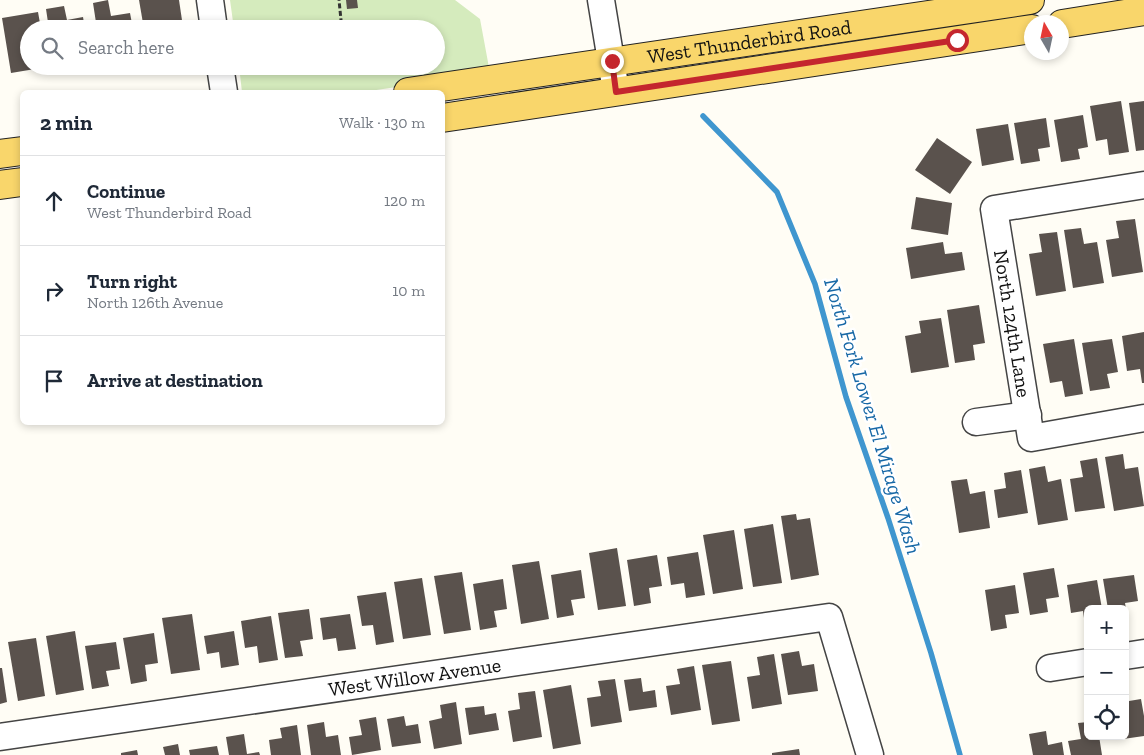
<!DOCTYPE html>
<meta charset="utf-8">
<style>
:root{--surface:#fff;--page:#f6f6f7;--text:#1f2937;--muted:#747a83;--line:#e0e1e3}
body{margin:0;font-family:"Zilla Slab",serif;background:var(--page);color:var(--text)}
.controls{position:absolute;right:15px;bottom:15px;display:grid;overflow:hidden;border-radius:8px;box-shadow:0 2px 8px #0003}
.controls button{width:45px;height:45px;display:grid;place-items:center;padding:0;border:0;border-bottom:1px solid var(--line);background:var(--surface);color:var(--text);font:25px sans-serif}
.compass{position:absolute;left:1024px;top:15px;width:45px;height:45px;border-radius:50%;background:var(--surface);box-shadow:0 2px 8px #0003;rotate:351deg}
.stop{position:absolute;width:15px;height:15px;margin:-11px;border:4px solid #c4262e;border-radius:50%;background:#fff}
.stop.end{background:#c4262e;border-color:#fff;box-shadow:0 1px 5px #0008}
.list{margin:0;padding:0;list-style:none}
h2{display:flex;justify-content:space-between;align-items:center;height:65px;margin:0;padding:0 20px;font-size:21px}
h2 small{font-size:16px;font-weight:400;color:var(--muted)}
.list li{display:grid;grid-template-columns:32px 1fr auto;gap:15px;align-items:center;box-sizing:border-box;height:90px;padding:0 20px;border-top:1px solid var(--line)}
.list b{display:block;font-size:19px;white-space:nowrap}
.list p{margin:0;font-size:16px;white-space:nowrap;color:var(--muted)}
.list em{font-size:16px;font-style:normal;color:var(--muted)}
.icon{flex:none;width:28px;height:28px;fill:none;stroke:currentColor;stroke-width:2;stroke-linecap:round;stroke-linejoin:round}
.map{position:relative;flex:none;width:1144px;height:755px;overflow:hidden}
.search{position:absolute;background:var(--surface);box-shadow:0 2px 8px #0003;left:20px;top:20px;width:425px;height:55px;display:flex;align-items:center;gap:12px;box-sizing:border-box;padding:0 18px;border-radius:28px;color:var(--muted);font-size:19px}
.panel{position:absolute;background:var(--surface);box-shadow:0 2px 8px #0003;left:20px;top:90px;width:425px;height:335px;border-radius:8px}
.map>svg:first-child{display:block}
.green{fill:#d5ebbd}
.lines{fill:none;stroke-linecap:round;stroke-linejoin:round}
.stream{stroke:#3f96cf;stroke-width:5.5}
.building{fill:#5a524d}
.minor-casing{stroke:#444;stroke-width:29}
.major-casing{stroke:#222;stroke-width:30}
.path{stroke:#333;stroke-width:3;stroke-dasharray:5 2.5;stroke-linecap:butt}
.minor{stroke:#fff;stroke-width:26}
.major{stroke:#f9d66b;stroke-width:28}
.route{stroke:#c4262e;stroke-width:6}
.labels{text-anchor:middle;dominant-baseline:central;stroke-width:5;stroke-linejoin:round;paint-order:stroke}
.street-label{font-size:20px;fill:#111;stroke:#fff}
.water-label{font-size:21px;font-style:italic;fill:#1768a6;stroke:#fff}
</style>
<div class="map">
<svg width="1144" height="755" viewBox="0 0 1144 755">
<rect width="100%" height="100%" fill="#fffdf5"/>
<polygon class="green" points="230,0 455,0 480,19 490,73 363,92 242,92 239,66 436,66 436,29 234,29"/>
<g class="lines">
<polyline class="stream" points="703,116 777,192 815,284 846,397 888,518 931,653 960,755"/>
</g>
<g class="building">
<polygon points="108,0 111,16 130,13 133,29 97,29 93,3"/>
<polygon points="139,0 179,0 183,27 171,29 144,29"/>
<polygon points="346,0 357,0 358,8 347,9"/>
<polygon points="64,6 67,20 83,17 85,29 49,29 46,9"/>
<polygon points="38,12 41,29 29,29 29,66 47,67 11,73 2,18"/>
<polygon points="1121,101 1129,152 1109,155 1107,139 1096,141 1090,106"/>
<polygon points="1144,101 1144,150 1136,151 1129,103"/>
<polygon points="1083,115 1088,147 1078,149 1080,159 1061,162 1054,120"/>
<polygon points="1046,118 1050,147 1038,149 1040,161 1021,164 1014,123"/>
<polygon points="1008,124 1014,160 982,166 976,129"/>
<polygon points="937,138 972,162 950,194 915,170"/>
<polygon points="916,197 952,203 948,235 911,229"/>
<polygon points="1135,219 1143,272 1112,277 1106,240 1119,238 1116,221"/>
<polygon points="1081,228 1084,244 1097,242 1104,283 1073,288 1064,230"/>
<polygon points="1057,232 1066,291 1036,296 1029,254 1042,252 1039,234"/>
<polygon points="943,242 945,254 962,252 965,270 911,279 906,248"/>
<polygon points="979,305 985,343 973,345 975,360 955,363 947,310"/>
<polygon points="941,318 949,367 911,373 905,336 921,333 919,321"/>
<polygon points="1144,332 1144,383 1142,383 1140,369 1127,371 1122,336"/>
<polygon points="1074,339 1083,394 1065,397 1062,381 1050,383 1043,344"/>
<polygon points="1112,339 1118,372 1107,374 1110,388 1090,391 1082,343"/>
<polygon points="1123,454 1125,469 1138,467 1144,506 1114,511 1105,457"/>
<polygon points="1097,458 1105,508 1075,512 1070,479 1083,477 1080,461"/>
<polygon points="1045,466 1048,482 1061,479 1068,520 1038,525 1029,469"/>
<polygon points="1021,470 1028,513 998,518 994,490 1006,488 1004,473"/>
<polygon points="967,479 970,494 985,491 990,528 959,533 951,481"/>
<polygon points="796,514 797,520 810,518 819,575 791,580 781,516"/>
<polygon points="773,524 782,583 753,587 744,529"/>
<polygon points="734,530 743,589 713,594 703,535"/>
<polygon points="617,548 626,606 598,610 589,553"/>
<polygon points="698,552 705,595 686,598 684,583 671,585 667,557"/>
<polygon points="657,555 662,586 649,588 651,603 634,606 627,560"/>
<polygon points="539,561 549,619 521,624 512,565"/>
<polygon points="1054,568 1059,597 1046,599 1048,612 1030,615 1023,573"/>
<polygon points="581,570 585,598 571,600 574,615 557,618 551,575"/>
<polygon points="462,572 471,630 444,634 434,576"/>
<polygon points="1134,575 1138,601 1125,603 1126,609 1108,609 1103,579"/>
<polygon points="422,578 431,635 403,639 394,582"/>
<polygon points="503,579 507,609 494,611 497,627 480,630 473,584"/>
<polygon points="1097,580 1102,609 1088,609 1088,625 1085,625 1083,611 1071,613 1067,585"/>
<polygon points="1015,585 1019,613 1005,615 1007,628 991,631 985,590"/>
<polygon points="386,592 394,642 376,645 373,625 362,626 357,596"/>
<polygon points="309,609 313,639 300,641 303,656 285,658 278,613"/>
<polygon points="192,614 200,670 171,674 162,618"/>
<polygon points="350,614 356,649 338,651 336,638 323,640 320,618"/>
<polygon points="271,616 278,660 259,663 257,646 245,648 241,621"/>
<polygon points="75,631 84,690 56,695 46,636"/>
<polygon points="234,631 239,665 221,668 219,652 207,654 204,636"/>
<polygon points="154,633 158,663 145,665 147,681 131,684 123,638"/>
<polygon points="36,638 45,696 18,701 8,642"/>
<polygon points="116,642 120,669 106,671 109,686 92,689 85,646"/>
<polygon points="799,651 802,666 814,664 818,691 788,695 781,654"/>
<polygon points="774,654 782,704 752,709 747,677 760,675 757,657"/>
<polygon points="731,661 740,721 712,725 702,665"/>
<polygon points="694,666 701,710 671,715 666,686 680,684 677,669"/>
<polygon points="0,668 2,668 7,702 0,704"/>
<polygon points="641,678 643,692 655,690 657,707 629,711 624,680"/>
<polygon points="615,679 622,722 591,727 587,698 601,696 598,681"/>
<polygon points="571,685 581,744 553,749 543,690"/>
<polygon points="1125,685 1129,701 1141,699 1144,716 1144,736 1116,740 1115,736 1125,736"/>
<polygon points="535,691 542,737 513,742 508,711 520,709 518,693"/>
<polygon points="456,702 462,744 434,749 429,721 442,718 440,705"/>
<polygon points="484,706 485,715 496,713 499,730 469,735 465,708"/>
<polygon points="404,716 406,726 418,724 421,743 392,747 387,719"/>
<polygon points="376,717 381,750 352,755 349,737 362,735 359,720"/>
<polygon points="324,722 326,737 338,735 341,755 311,755 307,725"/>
<polygon points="1088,722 1088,736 1099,736 1102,755 1071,755 1068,741 1081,739 1078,723"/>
<polygon points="297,725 301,755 271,755 269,740 282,738 280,728"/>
<polygon points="1046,731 1048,745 1062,742 1064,755 1033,755 1029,734"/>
<polygon points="244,734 247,754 259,752 260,755 229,755 226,737"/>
<polygon points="178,744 180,755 165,755 163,747"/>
<polygon points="217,746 219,755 190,755 189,750"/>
<polygon points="799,749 800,755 772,755 772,753"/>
<polygon points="137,750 138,755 121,755 121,753"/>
</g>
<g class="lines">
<defs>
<g id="minor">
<polyline points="210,0 214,29"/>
<polyline points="601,0 616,91"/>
<polyline points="220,66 224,92"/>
<path id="s1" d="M 1144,185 L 994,209 L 1031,438 L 1144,418"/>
<polyline points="976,422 1028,415"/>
<polyline points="1125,656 1144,653"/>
<polyline points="1050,668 1088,662"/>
<path id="s2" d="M 0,737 L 829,617 L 870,755"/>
</g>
<g id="major">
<polyline points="1062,24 1144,11"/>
<path id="s3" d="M 408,92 L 1030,0"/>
<polyline points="442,118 1032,29"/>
<polyline points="0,154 22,151"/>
<polyline points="0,185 22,182"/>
</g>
</defs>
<use href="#minor" class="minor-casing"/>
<use href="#major" class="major-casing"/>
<polyline class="path" points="335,29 341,20 339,0"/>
<use href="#minor" class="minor"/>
<use href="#major" class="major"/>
</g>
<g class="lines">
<polyline class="route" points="612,61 616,92 957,40"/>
</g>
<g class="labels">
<g class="street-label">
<text stroke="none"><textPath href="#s3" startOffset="345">West Thunderbird Road</textPath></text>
<text stroke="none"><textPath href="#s1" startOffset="268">North 124th Lane</textPath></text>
<text stroke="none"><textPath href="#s2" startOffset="419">West Willow Avenue</textPath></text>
</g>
<g class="water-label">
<text transform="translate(873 416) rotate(73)">North Fork Lower El Mirage Wash</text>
</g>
</g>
</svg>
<div class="controls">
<button>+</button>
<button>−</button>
<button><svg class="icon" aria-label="locate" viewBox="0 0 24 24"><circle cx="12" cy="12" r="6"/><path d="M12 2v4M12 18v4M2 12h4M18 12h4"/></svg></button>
</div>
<svg class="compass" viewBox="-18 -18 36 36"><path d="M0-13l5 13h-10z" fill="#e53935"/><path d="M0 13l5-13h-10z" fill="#747a83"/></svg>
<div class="stop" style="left:957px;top:40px"></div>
<div class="stop end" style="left:612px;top:61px"></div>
<div class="search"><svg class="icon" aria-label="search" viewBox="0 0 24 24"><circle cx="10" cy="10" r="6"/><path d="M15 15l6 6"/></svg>Search here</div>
<section class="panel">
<h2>2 min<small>Walk · 130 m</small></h2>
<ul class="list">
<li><svg class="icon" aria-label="ahead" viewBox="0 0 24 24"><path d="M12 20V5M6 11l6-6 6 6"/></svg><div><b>Continue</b><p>West Thunderbird Road</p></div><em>120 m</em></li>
<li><svg class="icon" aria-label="right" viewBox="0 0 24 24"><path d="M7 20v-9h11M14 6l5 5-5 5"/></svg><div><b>Turn right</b><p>North 126th Avenue</p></div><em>10 m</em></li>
<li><svg class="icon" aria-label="arrive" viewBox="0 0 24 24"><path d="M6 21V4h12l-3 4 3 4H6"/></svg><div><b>Arrive at destination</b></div></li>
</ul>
</section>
</div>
